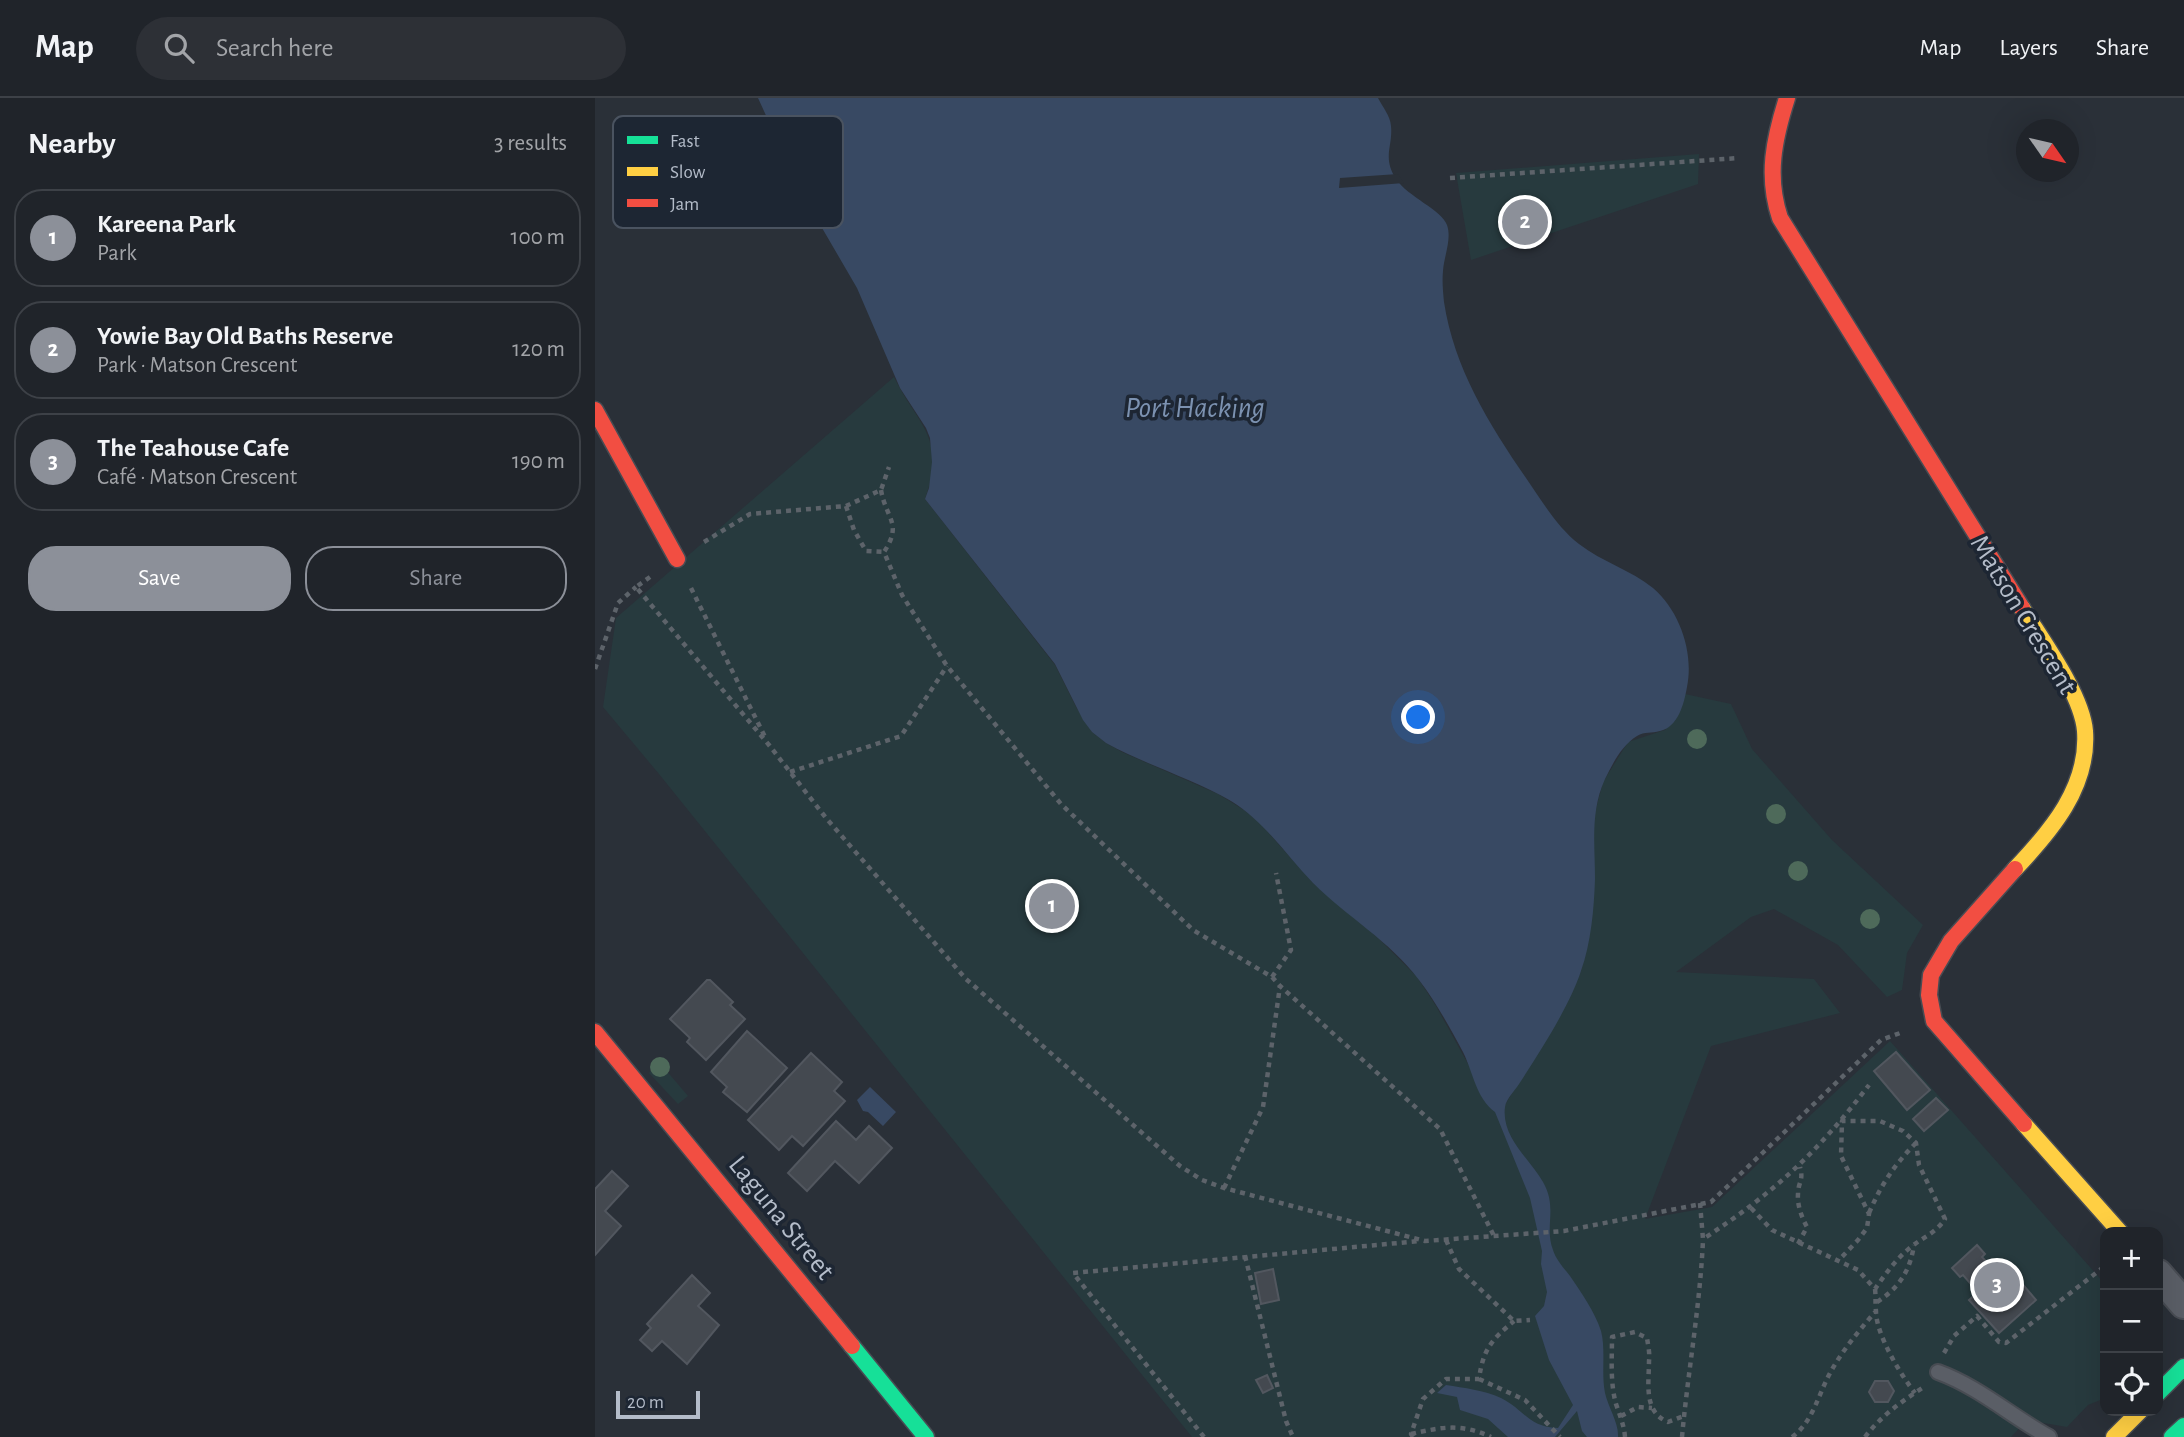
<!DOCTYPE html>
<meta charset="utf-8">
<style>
:root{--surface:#20242a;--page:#2d3036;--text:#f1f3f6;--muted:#a2a4a8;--line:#3d4147;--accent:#8c9099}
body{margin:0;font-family:"Alegreya Sans",sans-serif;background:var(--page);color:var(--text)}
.controls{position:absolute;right:21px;bottom:21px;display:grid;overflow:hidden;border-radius:14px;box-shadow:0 7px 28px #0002}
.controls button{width:63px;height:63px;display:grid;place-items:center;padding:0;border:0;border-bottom:2px solid var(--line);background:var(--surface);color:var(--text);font:35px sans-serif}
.compass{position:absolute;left:1421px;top:21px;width:63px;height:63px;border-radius:50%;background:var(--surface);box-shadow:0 7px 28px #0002;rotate:124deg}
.scale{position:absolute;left:21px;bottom:18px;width:84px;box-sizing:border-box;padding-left:7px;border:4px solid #b4bcc9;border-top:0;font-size:19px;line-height:24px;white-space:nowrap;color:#b4bcc9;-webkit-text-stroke:5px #1d2633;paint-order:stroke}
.you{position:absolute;left:824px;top:620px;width:24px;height:24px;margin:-18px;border:5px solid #fff;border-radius:50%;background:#1a73e8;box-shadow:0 0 0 10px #1a73e833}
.badge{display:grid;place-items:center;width:46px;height:46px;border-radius:50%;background:var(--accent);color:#fff;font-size:23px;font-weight:700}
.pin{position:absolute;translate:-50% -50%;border:4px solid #fff;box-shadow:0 2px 7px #0006}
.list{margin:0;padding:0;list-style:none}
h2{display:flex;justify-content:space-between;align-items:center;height:91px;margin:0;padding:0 28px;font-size:30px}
h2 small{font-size:23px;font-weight:400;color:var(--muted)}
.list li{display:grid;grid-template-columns:46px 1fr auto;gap:21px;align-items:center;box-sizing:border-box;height:98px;margin:0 14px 14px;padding:0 14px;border:2px solid var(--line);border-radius:28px}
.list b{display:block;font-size:26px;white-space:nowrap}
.list p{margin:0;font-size:23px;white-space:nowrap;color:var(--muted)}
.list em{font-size:23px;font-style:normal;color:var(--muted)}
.actions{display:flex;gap:14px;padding:21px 28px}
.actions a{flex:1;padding:16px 0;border:2px solid var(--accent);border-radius:28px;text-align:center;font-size:24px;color:var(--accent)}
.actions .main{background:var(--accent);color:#fff}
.icon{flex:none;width:38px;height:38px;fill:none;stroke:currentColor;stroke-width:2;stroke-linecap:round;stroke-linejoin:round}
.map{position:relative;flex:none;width:1589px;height:1339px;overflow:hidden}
header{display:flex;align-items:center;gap:42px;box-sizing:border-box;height:98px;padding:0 35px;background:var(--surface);border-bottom:2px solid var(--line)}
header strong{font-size:33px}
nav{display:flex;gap:38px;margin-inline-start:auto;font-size:24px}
.search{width:490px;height:63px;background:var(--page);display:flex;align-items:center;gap:18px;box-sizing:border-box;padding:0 24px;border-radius:38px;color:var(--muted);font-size:26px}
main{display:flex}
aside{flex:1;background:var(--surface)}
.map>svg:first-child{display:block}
.green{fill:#273a3e}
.water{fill:#384963}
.pier{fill:#2a3038}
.building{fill:#444950;stroke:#52575f;stroke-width:2}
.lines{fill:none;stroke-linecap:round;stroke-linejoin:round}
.lane-casing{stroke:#484c53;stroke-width:18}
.street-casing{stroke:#484c53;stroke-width:32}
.fast-casing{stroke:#484c53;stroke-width:19}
.slow-casing{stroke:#484c53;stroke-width:19}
.jam-casing{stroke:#484c53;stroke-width:19}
.path{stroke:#5d636a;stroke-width:4.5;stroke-dasharray:5 5;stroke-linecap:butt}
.lane{stroke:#5a5e66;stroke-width:14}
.street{stroke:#5a5e66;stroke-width:28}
.fast{stroke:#16e098;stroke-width:16}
.slow{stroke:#ffcf43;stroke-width:16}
.jam{stroke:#f24e42;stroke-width:16}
.tree{fill:#4e6a5a}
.labels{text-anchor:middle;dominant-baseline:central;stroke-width:7;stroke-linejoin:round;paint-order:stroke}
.street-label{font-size:28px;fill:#b4bcc9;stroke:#1d2633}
.water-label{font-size:30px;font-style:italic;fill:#7c92b1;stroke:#1d2633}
.key{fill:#1d2633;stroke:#4a5360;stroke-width:2}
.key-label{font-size:19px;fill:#b4bcc9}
</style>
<header>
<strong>Map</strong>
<div class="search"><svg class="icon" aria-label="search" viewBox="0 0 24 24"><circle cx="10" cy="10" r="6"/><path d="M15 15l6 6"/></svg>Search here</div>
<nav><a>Map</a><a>Layers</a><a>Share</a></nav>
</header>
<main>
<aside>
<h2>Nearby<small>3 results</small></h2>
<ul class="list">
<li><span class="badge">1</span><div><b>Kareena Park</b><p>Park</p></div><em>100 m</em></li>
<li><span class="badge">2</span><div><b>Yowie Bay Old Baths Reserve</b><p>Park · Matson Crescent</p></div><em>120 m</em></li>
<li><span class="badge">3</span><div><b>The Teahouse Cafe</b><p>Café · Matson Crescent</p></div><em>190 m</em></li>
</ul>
<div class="actions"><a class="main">Save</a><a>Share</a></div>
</aside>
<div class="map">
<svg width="1589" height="1339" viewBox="0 0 1589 1339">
<rect width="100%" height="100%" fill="#2a3038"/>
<g class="green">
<polygon points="1104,56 1103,86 876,162 861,75"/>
<path d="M 299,279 C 323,328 352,339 330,401 L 460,567 L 481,609 L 497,634 L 511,645 L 527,654 L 623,696 L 649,712 L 664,724 L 719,786 L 783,840 L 822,879 L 841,908 L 873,966 L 908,1010 L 973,903 L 986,873 L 993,844 L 998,801 L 999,718 L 1008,684 L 1033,644 L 1070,632 L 1081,619 L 1090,596 L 1136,606 L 1157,651 L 1237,742 L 1328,827 L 1312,855 L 1307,892 L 1292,899 L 1243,847 L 1179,811 L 1156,819 L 1081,874 L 1219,881 L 1245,915 L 1116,948 L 1050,1121 L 1117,1109 L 1295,943 L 1510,1186 L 1510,1300 L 1493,1307 L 1472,1329 L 1432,1322 L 1416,1339 L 597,1339 L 64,676 L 8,609 L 21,520 Z"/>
<polygon points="64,964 93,998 83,1006 54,975"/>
</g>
<g class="water">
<path d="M 163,0 L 783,0 C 788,10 795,17 796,28 C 798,49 787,59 801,81 C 813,99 847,112 852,127 C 857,141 849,158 848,173 C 847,183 848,194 849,204 C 859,270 894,326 931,380 C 947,403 962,429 984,446 C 1007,464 1036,472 1058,490 C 1085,513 1099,555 1092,589 C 1089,606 1083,629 1065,633 C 1056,636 1050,633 1042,638 C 1027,647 1018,665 1010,681 C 995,714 1000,746 1000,781 C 999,811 996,845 986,873 C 975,907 946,952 926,983 C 922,990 911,1001 910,1009 C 906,1039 935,1061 948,1084 C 963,1110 949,1129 958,1152 C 961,1162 969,1170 975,1178 C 986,1194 1000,1214 1006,1233 C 1011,1252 1006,1275 1010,1295 C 1013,1309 1024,1325 1023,1339 L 992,1339 L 987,1333 L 982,1313 L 960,1339 L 913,1339 L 893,1321 L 865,1312 L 862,1299 L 842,1295 L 851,1287 C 869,1290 889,1292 906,1300 C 930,1312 933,1329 963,1330 L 978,1307 L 954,1262 L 940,1218 L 949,1208 L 952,1194 L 946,1166 L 947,1153 L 935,1100 L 900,1014 C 881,1000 878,974 868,954 C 855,930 841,904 824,882 C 795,843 752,819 718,785 C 691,757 670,724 636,703 C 596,680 551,667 511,645 L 497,634 L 488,622 L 460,566 L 330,401 L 334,390 L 337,364 L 335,340 L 331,330 L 305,290 L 262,190 L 223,123 L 212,71 L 207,59 L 174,24 Z"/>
<polygon points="275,989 301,1014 288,1028 273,1014 268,1013 262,1002"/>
</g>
<polygon class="pier" points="803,76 809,85 744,90 745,80"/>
<g class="building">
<polygon points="112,882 115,882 138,904 135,907 150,921 111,962 92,944 95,940 75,921"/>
<polygon points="152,933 192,970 152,1014 128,994 132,989 116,974"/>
<polygon points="1301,954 1335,992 1312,1012 1279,973"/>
<polygon points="216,955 247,984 239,993 250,1003 208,1048 197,1038 184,1052 153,1022"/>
<polygon points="1341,1000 1353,1012 1329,1033 1318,1021"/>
<polygon points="241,1023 261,1042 274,1028 297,1050 264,1085 240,1063 212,1093 193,1075"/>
<polygon points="17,1073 33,1088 10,1113 26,1128 0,1157 0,1091"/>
<polygon points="1382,1147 1390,1156 1387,1159 1403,1177 1412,1168 1441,1202 1404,1235 1374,1202 1383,1194 1368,1177 1365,1179 1357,1170"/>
<polygon points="678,1171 684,1202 666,1206 660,1175"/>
<polygon points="97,1177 115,1195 103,1208 124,1227 92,1266 67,1243 57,1253 45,1242 56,1230 52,1226"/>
<polygon points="672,1277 678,1290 668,1295 661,1282"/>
<polygon points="1280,1283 1293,1283 1299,1293 1293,1304 1280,1304 1274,1294"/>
</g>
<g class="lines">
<defs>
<path id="lane" d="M 1343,1274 C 1384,1289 1416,1318 1454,1339"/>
<polyline id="street" points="1563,1176 1589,1206"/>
<g id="fast">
<polyline points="257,1248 331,1339"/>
<polyline points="1563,1295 1589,1269"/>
<polyline points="1577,1339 1589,1328"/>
</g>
<g id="slow">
<path d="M 1420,771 C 1456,733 1494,689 1490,633 C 1487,596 1446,541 1427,510"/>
<polyline points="1429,1026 1525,1134"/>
<polyline points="1519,1339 1545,1313"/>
</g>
<g id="jam">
<path d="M 1192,0 C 1179,41 1171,78 1185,120 L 1427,510"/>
<polyline points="0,312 82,461"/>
<polyline points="1420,771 1356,843 1336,877 1334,897 1339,923 1429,1026"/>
<polyline points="0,934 257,1248"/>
</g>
</defs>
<use href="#lane" class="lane-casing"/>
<use href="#street" class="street-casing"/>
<use href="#fast" class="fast-casing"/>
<use href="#slow" class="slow-casing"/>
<use href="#jam" class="jam-casing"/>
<g class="path">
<polyline points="855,80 1144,60"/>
<path d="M 286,392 C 291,421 308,425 289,454 L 307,497 L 352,568 L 466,706 L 598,832 L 677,879 L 685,888 L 845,1031 L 899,1138"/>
<polyline points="251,408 259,432 271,453 289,454"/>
<polyline points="109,444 155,416 251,408 286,392 294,369"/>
<polyline points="55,479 41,489 174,647 231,720 371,881 585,1068 607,1082 629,1090 830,1143 969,1133 1116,1104 1286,942 1308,934"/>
<polyline points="96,490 170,639"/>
<polyline points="0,571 23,505 41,489"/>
<polyline points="195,674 306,638 352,568"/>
<polyline points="677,879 696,852 681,775"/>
<polyline points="629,1090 668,1009 685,888"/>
<path d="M 1105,1105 L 1108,1141 C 1179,1095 1223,1054 1274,987"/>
<path d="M 1156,1110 L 1177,1132 L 1263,1172 L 1280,1191 C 1291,1175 1301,1161 1316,1149 C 1328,1139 1341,1135 1350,1121 L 1324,1067 L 1321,1045 L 1308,1033 L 1285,1023 L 1247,1023 L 1246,1058 L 1274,1116 L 1272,1130 L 1263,1142 L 1244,1162"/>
<path d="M 1274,1115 C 1286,1087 1299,1067 1321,1045"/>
<polyline points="851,1142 864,1171 919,1223 935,1222"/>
<path d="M 1203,1146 L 1212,1129 C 1207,1120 1202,1107 1203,1096 C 1203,1084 1209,1083 1205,1069"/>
<polyline points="650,1158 691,1323 698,1339"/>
<path d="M 1280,1191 C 1281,1199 1280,1205 1281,1213 C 1281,1237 1306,1277 1320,1295"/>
<path d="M 1282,1204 C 1304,1190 1315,1173 1319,1147"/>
<polyline points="1349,1255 1359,1238 1382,1218 1404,1244 1411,1245 1510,1168"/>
<polyline points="884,1281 930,1302 965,1339"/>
<polyline points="1026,1318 1043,1309 1057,1310"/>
<path d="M 816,1336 C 847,1329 866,1325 896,1339"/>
<polyline points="609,1339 478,1175 825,1143"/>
<path d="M 818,1339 L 816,1336 L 828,1301 L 851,1281 L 884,1281 C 888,1252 896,1242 919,1223"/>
<path d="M 1030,1339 C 1029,1327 1025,1318 1021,1306 C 1015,1284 1017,1261 1017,1239 L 1040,1234 L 1052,1240 C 1053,1247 1055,1255 1054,1263 C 1054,1285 1048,1314 1073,1324 L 1089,1318"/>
<path d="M 1087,1339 C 1093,1273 1105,1208 1108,1142"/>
<path d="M 1197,1339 C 1217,1325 1223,1298 1234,1277 C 1246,1254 1263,1234 1280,1214"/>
<path d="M 1270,1339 C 1286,1318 1307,1303 1329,1289"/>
</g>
<use href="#lane" class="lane"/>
<use href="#street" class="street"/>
<use href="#fast" class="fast"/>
<use href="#slow" class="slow"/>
<use href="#jam" class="jam"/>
</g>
<g class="tree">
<circle cx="1102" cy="641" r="10"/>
<circle cx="1181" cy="716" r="10"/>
<circle cx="1203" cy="773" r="10"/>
<circle cx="1275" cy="821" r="10"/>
<circle cx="65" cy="969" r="10"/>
</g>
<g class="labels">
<g class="street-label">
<text transform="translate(1428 517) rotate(59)">Matson Crescent</text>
<text transform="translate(186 1120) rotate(51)">Laguna Street</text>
</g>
<g class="water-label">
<text x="600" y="310">Port Hacking</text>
</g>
</g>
<rect x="18" y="18" width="230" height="112" rx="10" class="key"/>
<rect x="32" y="38" width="31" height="8" fill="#16e098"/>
<rect x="32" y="69" width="31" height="9" fill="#ffcf43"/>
<rect x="32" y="101" width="31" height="8" fill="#f24e42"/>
<g class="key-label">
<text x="75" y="49">Fast</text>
<text x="75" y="80">Slow</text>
<text x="75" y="112">Jam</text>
</g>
</svg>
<div class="controls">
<button>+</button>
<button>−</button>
<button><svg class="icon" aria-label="locate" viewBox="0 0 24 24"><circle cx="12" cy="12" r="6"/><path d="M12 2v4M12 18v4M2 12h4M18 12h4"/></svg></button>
</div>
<svg class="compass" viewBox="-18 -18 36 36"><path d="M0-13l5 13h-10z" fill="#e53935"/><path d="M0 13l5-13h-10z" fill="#a2a4a8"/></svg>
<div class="scale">20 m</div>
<div class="you"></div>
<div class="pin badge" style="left:457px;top:808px">1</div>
<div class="pin badge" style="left:930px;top:124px">2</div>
<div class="pin badge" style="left:1402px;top:1187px">3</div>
</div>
</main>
